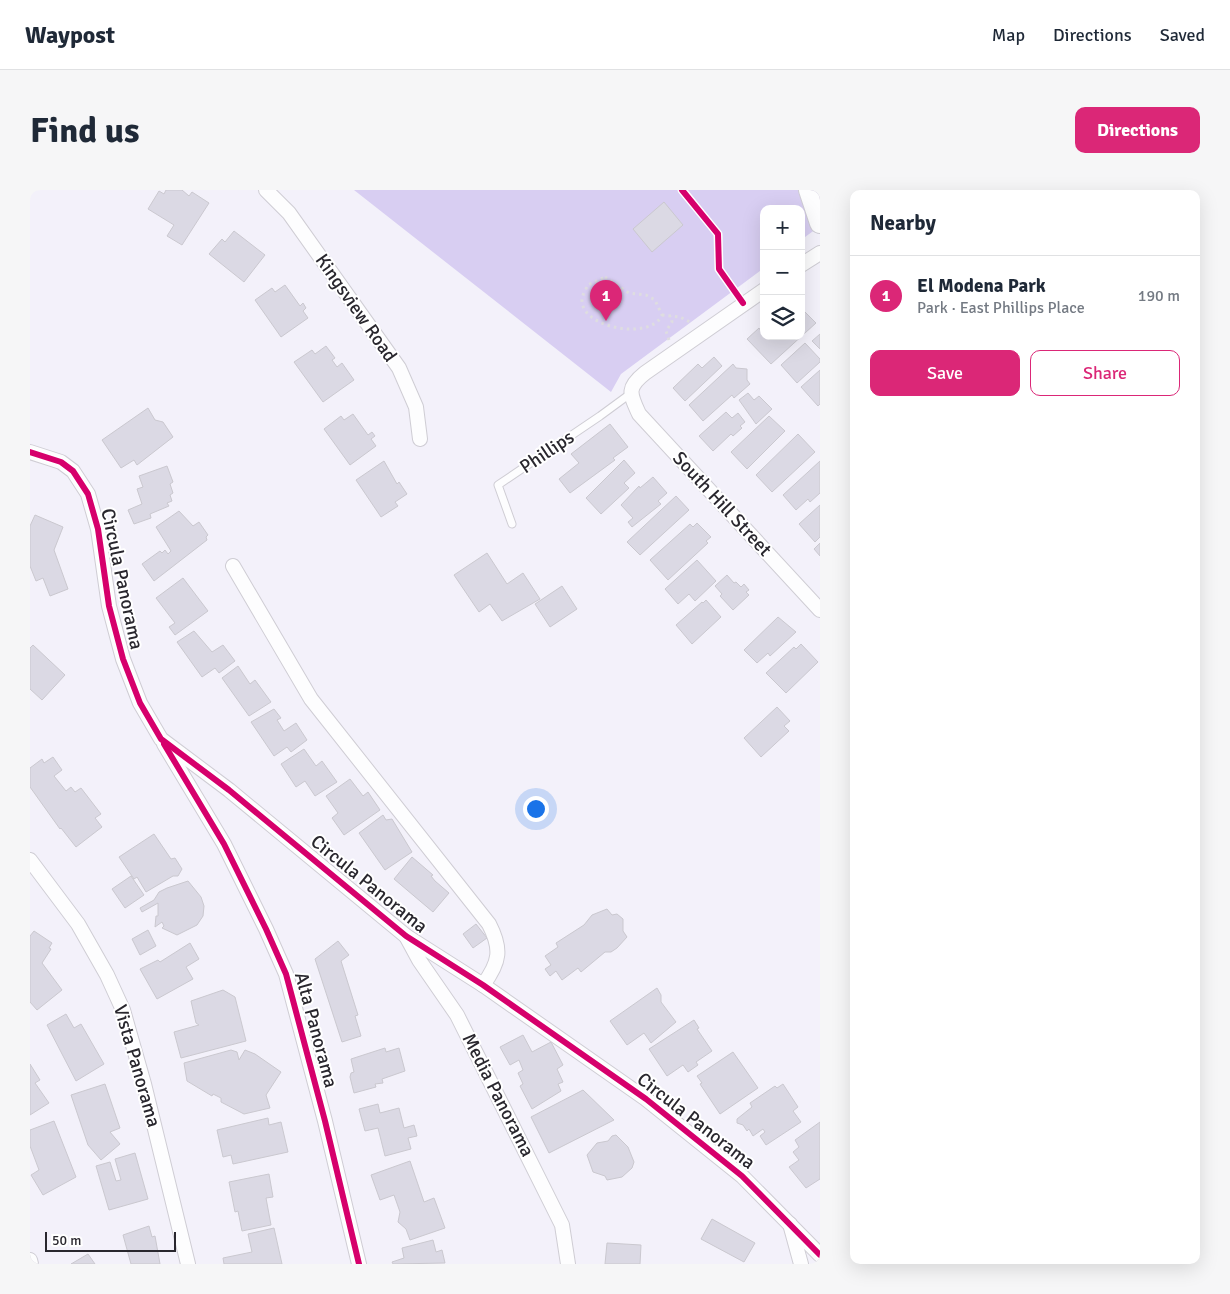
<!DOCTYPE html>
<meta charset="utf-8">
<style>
:root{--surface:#fff;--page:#f6f6f7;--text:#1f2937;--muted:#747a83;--line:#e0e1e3;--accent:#db2777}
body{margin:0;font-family:Signika,sans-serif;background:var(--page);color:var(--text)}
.controls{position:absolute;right:15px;top:15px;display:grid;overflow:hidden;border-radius:10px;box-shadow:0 5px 20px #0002}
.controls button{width:45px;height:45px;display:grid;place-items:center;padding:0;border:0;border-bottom:1px solid var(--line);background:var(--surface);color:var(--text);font:25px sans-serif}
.scale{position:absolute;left:15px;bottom:12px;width:131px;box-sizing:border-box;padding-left:5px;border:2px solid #29272e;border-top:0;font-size:14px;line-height:18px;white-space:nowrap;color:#29272e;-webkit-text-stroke:4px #fff;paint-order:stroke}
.you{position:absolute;left:505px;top:618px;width:18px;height:18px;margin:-12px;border:4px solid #fff;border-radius:50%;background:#1a73e8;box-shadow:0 0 0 8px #1a73e833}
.badge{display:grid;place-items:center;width:32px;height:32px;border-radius:50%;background:var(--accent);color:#fff;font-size:16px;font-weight:700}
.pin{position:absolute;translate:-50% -41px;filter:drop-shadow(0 1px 2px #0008)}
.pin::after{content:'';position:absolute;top:26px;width:18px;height:15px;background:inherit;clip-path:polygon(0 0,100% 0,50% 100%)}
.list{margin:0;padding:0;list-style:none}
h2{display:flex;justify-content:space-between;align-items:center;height:65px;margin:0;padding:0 20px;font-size:21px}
h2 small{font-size:16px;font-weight:400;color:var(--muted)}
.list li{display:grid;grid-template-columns:32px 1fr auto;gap:15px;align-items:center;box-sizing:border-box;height:80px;padding:0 20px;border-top:1px solid var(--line)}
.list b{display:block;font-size:19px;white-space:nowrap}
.list p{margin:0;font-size:16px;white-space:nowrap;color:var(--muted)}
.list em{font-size:16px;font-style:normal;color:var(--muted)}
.actions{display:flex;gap:10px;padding:15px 20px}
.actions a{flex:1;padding:11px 0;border:1px solid var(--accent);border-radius:10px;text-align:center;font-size:18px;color:var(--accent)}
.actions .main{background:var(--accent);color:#fff}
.icon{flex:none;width:28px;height:28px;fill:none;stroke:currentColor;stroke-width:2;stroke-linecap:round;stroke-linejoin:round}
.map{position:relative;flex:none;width:790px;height:1074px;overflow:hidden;border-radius:10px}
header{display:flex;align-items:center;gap:30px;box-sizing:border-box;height:70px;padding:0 25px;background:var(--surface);border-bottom:1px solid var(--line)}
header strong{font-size:24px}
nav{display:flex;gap:28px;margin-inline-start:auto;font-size:18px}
.intro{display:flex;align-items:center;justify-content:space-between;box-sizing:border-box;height:120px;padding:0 30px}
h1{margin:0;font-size:35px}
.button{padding:12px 22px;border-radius:10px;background:var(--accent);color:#fff;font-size:18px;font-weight:700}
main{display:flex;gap:30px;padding:0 30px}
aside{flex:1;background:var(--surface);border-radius:10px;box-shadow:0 5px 20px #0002}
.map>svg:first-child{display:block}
.green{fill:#d8cef2}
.building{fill:#dbd9e4;stroke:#cac8cf}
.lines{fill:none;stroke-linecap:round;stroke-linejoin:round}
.lane-casing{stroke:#cfcdd4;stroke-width:9}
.street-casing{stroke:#cfcdd4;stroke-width:16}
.secondary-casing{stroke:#cfcdd4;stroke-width:22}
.path{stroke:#dedde0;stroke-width:3;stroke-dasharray:2.5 4;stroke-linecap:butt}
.lane{stroke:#fdfdfe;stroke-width:7}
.street{stroke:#fdfdfe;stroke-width:14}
.secondary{stroke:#fdfdfe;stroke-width:20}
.cycleway-casing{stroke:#fff;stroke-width:9}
.cycleway{stroke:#d6006c;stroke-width:6}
.labels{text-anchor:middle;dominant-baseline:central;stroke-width:4;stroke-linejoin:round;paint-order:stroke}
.street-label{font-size:19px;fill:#29272e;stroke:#fff}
</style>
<header>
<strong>Waypost</strong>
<nav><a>Map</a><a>Directions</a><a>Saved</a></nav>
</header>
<div class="intro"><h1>Find us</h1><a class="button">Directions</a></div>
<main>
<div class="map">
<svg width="790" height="1074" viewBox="0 0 790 1074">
<rect width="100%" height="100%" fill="#f3f1fa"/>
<polygon class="green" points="324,0 790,0 790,36 771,50 771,19 734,19 734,78 591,184 581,202"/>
<g class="building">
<polygon points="136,0 152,0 159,6 162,2 179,13 152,55 137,46 144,35 118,19 129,1 134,4"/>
<polygon points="634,12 653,35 622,62 603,39"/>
<polygon points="204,41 235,65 214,92 179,64 192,49 195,52"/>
<polygon points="255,95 270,116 273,113 276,118 273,121 278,128 251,147 225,110 242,98 245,102"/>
<polygon points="772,119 786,133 741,174 717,149 729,138 731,141 734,138 734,146 771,146"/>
<polygon points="790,144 790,159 782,151"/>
<polygon points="775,153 790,169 790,172 767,193 751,175"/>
<polygon points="296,156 305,168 302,170 307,177 312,173 324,190 293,212 264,172 282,160 285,164"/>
<polygon points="684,167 692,176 655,211 643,198 668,174 672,178"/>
<polygon points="703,174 706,178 717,179 717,190 720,194 704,208 702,205 673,231 659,215"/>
<polygon points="790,180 790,214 788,216 771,197"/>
<polygon points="718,203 724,210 729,206 742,219 726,234 709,210"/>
<polygon points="118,218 125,230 133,232 143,247 107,275 104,270 91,278 72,250"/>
<polygon points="696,222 702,228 708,223 715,232 710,236 712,238 703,246 701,244 683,261 669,246"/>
<polygon points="323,224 338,245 342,242 345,246 341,249 346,256 320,275 294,239 311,226 314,230"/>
<polygon points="739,226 755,241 717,279 701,262"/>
<polygon points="580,234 598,257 583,268 585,270 540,303 529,289 549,273 541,264"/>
<polygon points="768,244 785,262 742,302 726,285"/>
<polygon points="594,270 605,283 594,293 599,298 571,324 556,308"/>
<polygon points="354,271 367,294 369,292 377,304 365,312 368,316 351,327 326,290"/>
<polygon points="790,271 790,303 780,312 778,309 766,320 753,305"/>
<polygon points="137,276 143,292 140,294 143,303 140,305 142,311 137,313 139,316 120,324 121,328 104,334 98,320 112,314 107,299 113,297 109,286"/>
<polygon points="623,287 637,303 628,311 631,314 602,337 598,332 603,328 591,315 609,296 610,298"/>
<polygon points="646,306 659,320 610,365 597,352"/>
<polygon points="790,315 790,347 785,352 769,334"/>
<polygon points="149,321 163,336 169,332 178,345 176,347 177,350 124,391 112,374 130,361 132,363 135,360 138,364 141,361 126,337"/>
<polygon points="5,325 33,337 24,360 38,399 20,406 13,388 6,391 0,376 0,336"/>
<polygon points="667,333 681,347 676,351 678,353 638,390 620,370 660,334 663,337"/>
<polygon points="790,353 790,366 784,359"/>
<polygon points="457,363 477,394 493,383 510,409 472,431 460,414 449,422 424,385"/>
<polygon points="667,370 686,391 665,411 659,404 648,414 635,399"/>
<polygon points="697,385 704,393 706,392 711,397 714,394 719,400 716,402 719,405 703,420 690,406 692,404 685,396"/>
<polygon points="153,388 178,421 145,445 139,437 145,433 126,408"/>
<polygon points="532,396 547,419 520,437 505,414"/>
<polygon points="676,410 691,427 662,454 646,435 672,412 673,413"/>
<polygon points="748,427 766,442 740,466 738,463 727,473 714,460"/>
<polygon points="164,441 182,462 193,455 205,471 189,483 185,478 172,487 147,452"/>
<polygon points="771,454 788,472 756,503 736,483 764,457 766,459"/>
<polygon points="3,455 35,485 12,510 0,499 0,458"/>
<polygon points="208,476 220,494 225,490 241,512 219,526 192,488"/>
<polygon points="747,517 760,531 754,536 759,541 731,567 714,548"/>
<polygon points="244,519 251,528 247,530 254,541 266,533 277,550 261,562 257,557 244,566 221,532"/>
<polygon points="274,559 286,576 292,571 307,592 285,606 275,591 266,597 251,574"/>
<polygon points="23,567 32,580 24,586 36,601 41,597 45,602 51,598 71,624 65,628 72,637 46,657 31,638 30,639 0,597 0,578 12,569 14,573"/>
<polygon points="320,589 333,606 338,602 350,620 314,645 302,628 308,623 296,606"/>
<polygon points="353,625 356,630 362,629 382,662 355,680 329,643"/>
<polygon points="124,644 141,669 145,668 152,679 148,686 143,686 116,702 107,687 104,689 89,667"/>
<polygon points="382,667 403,685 401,686 405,691 419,703 403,722 364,689"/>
<polygon points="101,686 114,705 95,718 82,699"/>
<polygon points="158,691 171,707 174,716 173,726 167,735 147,745 132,738 134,736 132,732 125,737 126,726 128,726 128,713 112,722 110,718 124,710 129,702 137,698"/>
<polygon points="577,719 582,725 587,724 593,729 593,741 597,747 587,758 581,762 575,762 551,782 548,778 532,790 526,781 520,786 515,779 521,775 515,766 528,757 526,753 554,735 562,725"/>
<polygon points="446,734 457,748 443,758 433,744"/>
<polygon points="118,740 126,756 110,765 102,749"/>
<polygon points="4,741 22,753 19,758 21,759 12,773 32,800 7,820 0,812 0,746"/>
<polygon points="308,751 319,765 311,771 328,825 325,826 331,846 312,852 285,769"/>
<polygon points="160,753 169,769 156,777 163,789 127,809 110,779 128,770 130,772"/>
<polygon points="627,798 631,805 631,812 646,832 621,853 614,843 597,855 580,831"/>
<polygon points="193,800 205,807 216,851 151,868 144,842 169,835 166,833 161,811"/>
<polygon points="36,824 44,838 51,834 74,874 46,891 17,835"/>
<polygon points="664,830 669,838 667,839 682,861 666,872 668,875 658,882 653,875 637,886 619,859"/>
<polygon points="493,845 502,862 521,852 533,875 527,879 533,892 528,894 531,901 502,919 490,896 493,894 488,883 493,880 489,870 480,875 470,857"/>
<polygon points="355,858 356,862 369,858 375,881 352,889 353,893 345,894 346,897 324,903 320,887 321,883 324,882 321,869"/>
<polygon points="201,860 207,862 209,870 215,860 225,864 251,882 236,905 240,918 214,924 191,912 191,908 183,904 182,906 157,891 154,873"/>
<polygon points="703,862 728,898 690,924 670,894 672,893 667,886"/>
<polygon points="0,874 10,890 5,893 19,913 0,925"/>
<polygon points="75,894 90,938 80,942 90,954 71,970 58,955 41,905"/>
<polygon points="753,894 768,917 763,921 771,932 736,955 730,946 735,942 733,939 723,946 719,939 717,941 713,935 707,933 707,929 722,917 720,913 745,896 747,898"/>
<polygon points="553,900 584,930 519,963 501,927"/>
<polygon points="348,914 350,923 369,918 374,938 384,935 387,946 378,948 381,959 355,966 348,938 335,941 329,919"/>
<polygon points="238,928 239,935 251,932 258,962 203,974 201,965 193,967 187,940"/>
<polygon points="24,931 46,987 13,1005 1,985 9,980 0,956 0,940"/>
<polygon points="790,932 790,989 776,998 759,977 769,970 763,962 769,957 765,950"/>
<polygon points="586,945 598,957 604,972 602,978 592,987 577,990 575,986 563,982 557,965 567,953 578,951 582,946"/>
<polygon points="105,963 118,1009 79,1020 66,976 80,972 86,991 91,990 85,969"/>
<polygon points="380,971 394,1012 404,1008 415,1038 380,1050 376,1039 368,1032 370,1022 364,1005 350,1010 341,985"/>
<polygon points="239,984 243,1007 236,1008 241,1035 212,1041 208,1021 205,1022 199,992"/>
<polygon points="682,1029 725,1053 714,1072 671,1049"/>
<polygon points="119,1036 122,1047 125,1046 130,1074 101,1074 93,1045"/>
<polygon points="244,1038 252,1074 194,1074 193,1068 222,1062 218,1044"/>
<polygon points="403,1050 406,1062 412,1060 415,1073 363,1074 362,1072 374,1068 372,1058"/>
<polygon points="577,1053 611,1055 610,1074 575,1074"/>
<polygon points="58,1064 65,1074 41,1074"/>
</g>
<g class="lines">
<defs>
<polyline id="lane" points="482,334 468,295 570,226 600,204"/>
<g id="street">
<polyline points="236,0 259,23 369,178 386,217 390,249"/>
<polyline points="771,75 790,63"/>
<path d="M 734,100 L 615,183 C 596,198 600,204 609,224 L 790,420"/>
<polyline points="0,262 31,272 43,281 58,304 68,339 79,416 93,469 110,513 131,549 199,600 376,746 453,795 616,909 712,986 790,1065"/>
<path d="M 203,376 L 281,509 L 459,734 C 472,759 470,772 453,795"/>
<polyline points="134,554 194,654 236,739 256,784 295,931 329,1074"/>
<polyline points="0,670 48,734 77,785 93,820 114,894 158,1074"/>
<polyline points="376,746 389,770 427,825 532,1035 538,1074"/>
<polyline points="760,1034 771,1074"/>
<polyline points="0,1070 1,1074"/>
</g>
<polyline id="secondary" points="779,0 790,33"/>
</defs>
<use href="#lane" class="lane-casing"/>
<use href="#street" class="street-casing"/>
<use href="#secondary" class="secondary-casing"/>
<g class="path">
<path d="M 575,87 L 599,103 L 616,105 L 625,110 L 632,125 C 621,151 551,138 552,110 C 552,105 556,99 558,95 Z"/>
<polyline points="632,125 650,127 660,132"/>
<polyline points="639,150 636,141 642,132 641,126"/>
</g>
<use href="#lane" class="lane"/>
<use href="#street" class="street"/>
<use href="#secondary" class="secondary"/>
<defs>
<g id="cycleway">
<polyline points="652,0 688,44 689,79 713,113"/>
<polyline points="0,262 31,272 43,281 58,304 68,339 79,416 93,469 110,513 131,549 199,600 376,746 453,795 616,909 712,986 790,1065"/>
<polyline points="134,554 194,654 236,739 256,784 295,931 329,1074"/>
</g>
</defs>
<use href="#cycleway" class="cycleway-casing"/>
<use href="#cycleway" class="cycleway"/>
</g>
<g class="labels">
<g class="street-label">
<text transform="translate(326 118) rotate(55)">Kingsview Road</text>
<text transform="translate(517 262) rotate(-34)">Phillips</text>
<text transform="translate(692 314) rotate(47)">South Hill Street</text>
<text transform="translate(92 389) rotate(78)">Circula Panorama</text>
<text transform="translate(339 694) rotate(39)">Circula Panorama</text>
<text transform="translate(286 840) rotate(75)">Alta Panorama</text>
<text transform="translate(107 876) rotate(74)">Vista Panorama</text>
<text transform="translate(468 905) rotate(63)">Media Panorama</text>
<text transform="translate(666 931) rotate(38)">Circula Panorama</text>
</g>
</g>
</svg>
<div class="controls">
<button>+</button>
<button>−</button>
<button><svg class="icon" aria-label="layers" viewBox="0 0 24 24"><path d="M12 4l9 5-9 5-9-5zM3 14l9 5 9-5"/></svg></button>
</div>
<div class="scale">50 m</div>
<div class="you"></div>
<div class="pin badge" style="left:576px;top:131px">1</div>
</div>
<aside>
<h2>Nearby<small></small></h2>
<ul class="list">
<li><span class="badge">1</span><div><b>El Modena Park</b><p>Park · East Phillips Place</p></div><em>190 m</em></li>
</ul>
<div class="actions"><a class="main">Save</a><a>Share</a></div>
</aside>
</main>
